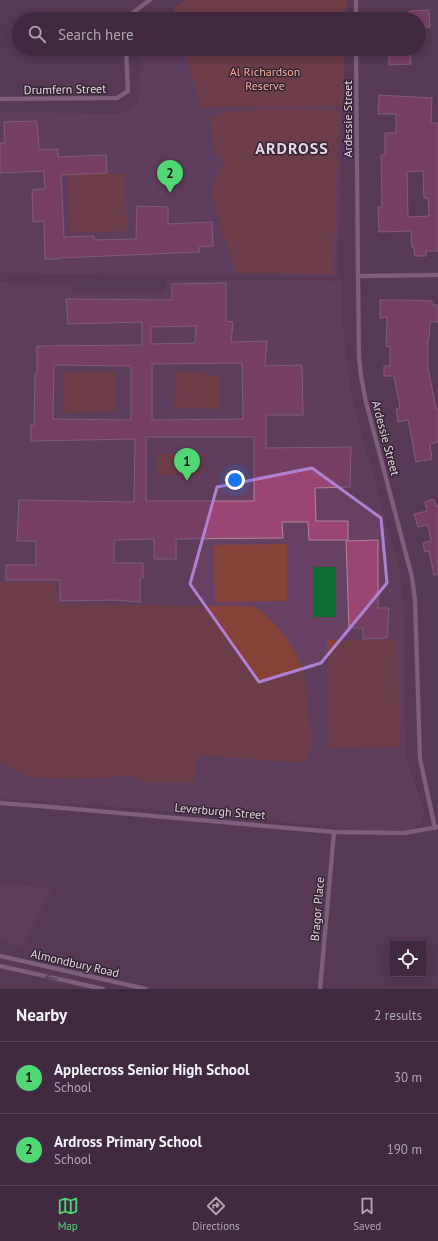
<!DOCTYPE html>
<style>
:root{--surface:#412a40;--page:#483247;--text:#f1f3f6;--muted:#aea7b1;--line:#5a4659;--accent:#50d674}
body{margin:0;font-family:"PT Sans",sans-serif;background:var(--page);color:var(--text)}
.controls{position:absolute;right:12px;bottom:12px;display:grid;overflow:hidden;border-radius:0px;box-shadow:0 2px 10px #0003}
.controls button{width:36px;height:36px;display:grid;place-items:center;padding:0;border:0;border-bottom:1px solid var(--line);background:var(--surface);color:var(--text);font:20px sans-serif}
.you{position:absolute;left:235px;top:480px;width:14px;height:14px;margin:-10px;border:3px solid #fff;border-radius:50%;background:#1a73e8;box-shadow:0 0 0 6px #1a73e833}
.badge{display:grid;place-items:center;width:26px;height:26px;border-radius:50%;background:var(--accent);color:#111;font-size:13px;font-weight:700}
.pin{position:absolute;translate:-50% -33px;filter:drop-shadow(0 1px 2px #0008)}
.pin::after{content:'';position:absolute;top:21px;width:14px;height:12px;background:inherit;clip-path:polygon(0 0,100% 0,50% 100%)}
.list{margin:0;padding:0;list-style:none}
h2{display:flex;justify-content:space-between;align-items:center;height:52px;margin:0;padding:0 16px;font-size:17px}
h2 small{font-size:13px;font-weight:400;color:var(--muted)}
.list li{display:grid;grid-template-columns:26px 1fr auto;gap:12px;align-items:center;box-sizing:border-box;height:72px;padding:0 16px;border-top:1px solid var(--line)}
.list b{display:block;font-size:15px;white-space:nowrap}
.list p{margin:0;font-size:13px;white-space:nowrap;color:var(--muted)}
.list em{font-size:13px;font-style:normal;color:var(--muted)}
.icon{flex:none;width:22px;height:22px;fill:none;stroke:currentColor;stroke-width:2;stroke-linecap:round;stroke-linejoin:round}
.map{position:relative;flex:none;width:438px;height:989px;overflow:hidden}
.search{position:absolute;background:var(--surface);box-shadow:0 2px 10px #0003;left:12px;right:12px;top:12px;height:44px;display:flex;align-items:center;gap:10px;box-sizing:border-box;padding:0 14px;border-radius:22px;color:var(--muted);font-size:15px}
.sheet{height:196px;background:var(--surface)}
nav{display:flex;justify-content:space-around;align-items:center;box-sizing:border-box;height:56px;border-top:1px solid var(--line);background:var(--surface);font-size:11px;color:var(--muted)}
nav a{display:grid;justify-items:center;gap:2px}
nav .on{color:var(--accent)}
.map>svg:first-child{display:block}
.built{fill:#664163}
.green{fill:#854239}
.water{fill:#0e6c2f}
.building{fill:#9a4573;stroke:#b3879c;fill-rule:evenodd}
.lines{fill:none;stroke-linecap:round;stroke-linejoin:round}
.minor-casing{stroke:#6e556d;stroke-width:5}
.minor{stroke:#b08dad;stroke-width:4}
.oneway{stroke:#5f495d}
.marked{fill:none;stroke:#b080d2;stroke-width:3;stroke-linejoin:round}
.labels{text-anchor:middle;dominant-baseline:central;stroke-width:3;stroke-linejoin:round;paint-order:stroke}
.park-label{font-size:12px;fill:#f7ab9e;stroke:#342532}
.street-label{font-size:12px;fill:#e6d3e4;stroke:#342532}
.district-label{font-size:16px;font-weight:bold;letter-spacing:1px;fill:#e6d3e4;stroke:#342532}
</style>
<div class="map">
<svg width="438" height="989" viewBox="0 0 438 989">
<rect width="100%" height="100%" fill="#573855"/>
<g class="built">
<polygon points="141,49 344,49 338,276 220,277 0,273 0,112 117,114 132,109 139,101"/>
<polygon points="165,280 342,281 343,322 350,389 400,573 404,610 404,716 407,760 424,811 423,822 415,828 404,833 106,806 2,799 0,797 0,282 71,284 71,292 166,292"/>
<polygon points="0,882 51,889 22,947 0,941"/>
</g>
<g class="green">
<polygon points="185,0 347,0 346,19 176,19 173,9"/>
<polygon points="184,49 345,49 343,107 201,107"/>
<polygon points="268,109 339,110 333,274 236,273 211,195 214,179 225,162 214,152 210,117 229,112"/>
<polygon points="125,173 127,231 70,233 68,174"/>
<polygon points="115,371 115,412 64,413 64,372"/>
<polygon points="175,371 203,372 209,376 220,376 220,409 174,408"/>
<rect x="157" y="454" width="47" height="21"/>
<polygon points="287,544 287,601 215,602 214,545"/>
<polygon points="0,582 55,583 59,604 253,606 266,615 285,635 297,656 304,671 312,746 308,751 306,763 197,755 194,783 149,783 126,775 105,778 65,779 28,777 3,764 0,760"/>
<polygon points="327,640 398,640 399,747 329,748"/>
</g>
<polygon class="water" points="313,567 336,567 336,617 314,617"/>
<g class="building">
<polygon points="429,10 430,27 419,27 419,19 410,19 409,11"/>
<polygon points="389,49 410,49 411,64 389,65"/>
<path d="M 379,95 L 432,98 L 431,123 L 438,123 L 438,251 L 426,251 L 426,256 L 415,256 L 414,247 L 412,247 L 411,231 L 379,232 L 378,207 L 382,207 L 381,155 L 385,155 L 385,133 L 396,133 L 396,114 L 378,114 ZM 423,171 L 424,198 L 428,198 L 429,216 L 408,217 L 407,172 Z"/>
<polygon points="37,121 39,150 58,149 58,157 106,155 107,173 61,175 64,237 94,236 94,240 136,239 137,206 168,207 168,224 212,222 213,246 199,247 200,252 59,258 59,259 45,259 44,221 33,222 32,190 45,189 44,171 0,173 0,143 5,143 4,122"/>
<path d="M 226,283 L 226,321 L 233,322 L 231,342 L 267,341 L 265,366 L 302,365 L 303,415 L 266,415 L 266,448 L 351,447 L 350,487 L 315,488 L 316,521 L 348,521 L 348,540 L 309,540 L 308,522 L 282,522 L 283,538 L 176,539 L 176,559 L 154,559 L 154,539 L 114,540 L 114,563 L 143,563 L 143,578 L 140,578 L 140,602 L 114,600 L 60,601 L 60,580 L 6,580 L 6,565 L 36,565 L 36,541 L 17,541 L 19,500 L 134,502 L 135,439 L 31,441 L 31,425 L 34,425 L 35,374 L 37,374 L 37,346 L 142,345 L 142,322 L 68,324 L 66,299 L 172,300 L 172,284 ZM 196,326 L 195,343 L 151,344 L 151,327 ZM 242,363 L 243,419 L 152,420 L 152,364 ZM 54,365 L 131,366 L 131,420 L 53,419 ZM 146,437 L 254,437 L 254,501 L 146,501 Z"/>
<polygon points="380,300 405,300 432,301 432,305 438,305 438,322 430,322 429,338 428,338 428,367 436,409 438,408 438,442 430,444 432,459 416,462 408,420 398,422 396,409 400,408 394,376 384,376 384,366 390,366 390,347 386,346 387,317 380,318"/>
<polygon points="434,499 436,506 438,505 438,575 434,575 429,551 425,552 423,543 431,541 428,525 418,527 414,514 427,511 425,502"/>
<polygon points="378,540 378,608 389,608 387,638 363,639 363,628 349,628 346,541"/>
</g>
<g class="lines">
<defs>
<g id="minor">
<polyline points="356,0 356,19"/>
<polyline points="124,19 150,0"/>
<polyline points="356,49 358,276 359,356 361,376 366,402 412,577 415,600 420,759 435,828"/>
<polyline points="0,99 117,98 128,91 126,49"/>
<polyline points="358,276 438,275"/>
<polyline points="0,803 51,807 334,832 404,833 438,827"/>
<polyline points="0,956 146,989"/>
<polyline points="0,966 103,989"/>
<polyline points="320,989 334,832"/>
</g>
</defs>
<use href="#minor" class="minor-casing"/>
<use href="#minor" class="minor"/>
</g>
<defs><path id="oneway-shaft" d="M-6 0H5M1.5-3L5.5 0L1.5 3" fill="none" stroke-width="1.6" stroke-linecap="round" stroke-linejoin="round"/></defs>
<use class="oneway" href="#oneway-shaft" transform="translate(51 978) rotate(-168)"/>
<path d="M0 0H438V989H0ZM 312,468 L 381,518 L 387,583 L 321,663 L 259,682 L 190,584 L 217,487 Z" fill="#573855" fill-opacity=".55" fill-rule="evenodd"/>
<path class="marked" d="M 312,468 L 381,518 L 387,583 L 321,663 L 259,682 L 190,584 L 217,487 Z"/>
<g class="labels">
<g class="park-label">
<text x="265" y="71">Al Richardson<tspan x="265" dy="14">Reserve</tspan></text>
</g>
<g class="street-label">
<text transform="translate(65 89) rotate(-1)">Drumfern Street</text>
<text transform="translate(347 119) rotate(-90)">Ardessie Street</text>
<text transform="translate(386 438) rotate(75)">Ardessie Street</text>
<text transform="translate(220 811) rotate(5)">Leverburgh Street</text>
<text transform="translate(317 909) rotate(-85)">Bragor Place</text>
<text transform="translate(75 963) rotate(13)">Almondbury Road</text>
</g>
<g class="district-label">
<text x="292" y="148">ARDROSS</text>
</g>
</g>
</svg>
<div class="controls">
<button><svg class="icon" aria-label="locate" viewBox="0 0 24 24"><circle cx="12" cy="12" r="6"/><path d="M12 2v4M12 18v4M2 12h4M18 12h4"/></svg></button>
</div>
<div class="you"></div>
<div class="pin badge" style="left:187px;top:481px">1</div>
<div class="pin badge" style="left:170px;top:193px">2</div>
<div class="search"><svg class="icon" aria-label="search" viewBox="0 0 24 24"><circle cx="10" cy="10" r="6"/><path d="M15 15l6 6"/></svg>Search here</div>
</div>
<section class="sheet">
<h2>Nearby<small>2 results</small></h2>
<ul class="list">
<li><span class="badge">1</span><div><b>Applecross Senior High School</b><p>School</p></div><em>30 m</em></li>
<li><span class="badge">2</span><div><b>Ardross Primary School</b><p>School</p></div><em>190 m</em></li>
</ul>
</section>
<nav>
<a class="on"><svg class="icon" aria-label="map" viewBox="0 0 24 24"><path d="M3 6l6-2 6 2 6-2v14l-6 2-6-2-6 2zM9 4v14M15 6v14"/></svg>Map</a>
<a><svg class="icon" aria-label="directions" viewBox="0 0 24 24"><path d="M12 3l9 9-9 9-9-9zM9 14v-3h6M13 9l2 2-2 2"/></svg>Directions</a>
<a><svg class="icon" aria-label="saved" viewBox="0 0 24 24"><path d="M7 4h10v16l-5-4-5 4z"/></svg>Saved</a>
</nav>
